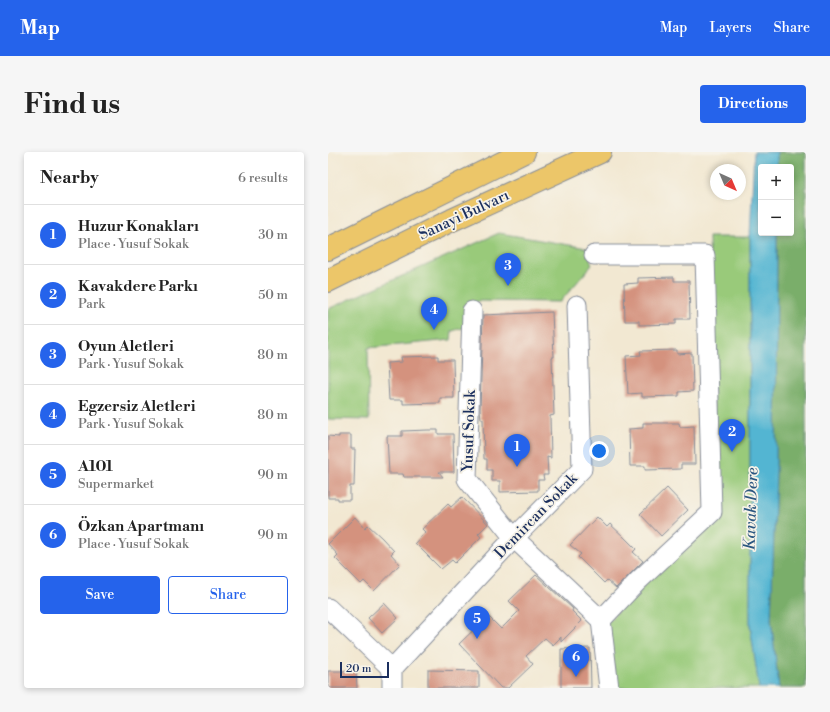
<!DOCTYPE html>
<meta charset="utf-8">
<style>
:root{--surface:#fff;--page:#f6f6f6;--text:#222;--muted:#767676;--line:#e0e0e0;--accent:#2563eb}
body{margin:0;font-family:"Libre Bodoni",serif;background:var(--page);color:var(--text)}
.controls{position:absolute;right:12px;top:12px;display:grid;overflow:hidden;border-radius:4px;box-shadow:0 2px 6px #0003}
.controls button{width:36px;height:36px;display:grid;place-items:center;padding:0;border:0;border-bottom:1px solid var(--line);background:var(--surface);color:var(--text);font:20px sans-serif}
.compass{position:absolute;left:382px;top:12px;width:36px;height:36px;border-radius:50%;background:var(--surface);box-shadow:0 2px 6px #0003;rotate:136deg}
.scale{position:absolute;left:12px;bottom:10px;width:49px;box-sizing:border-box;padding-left:4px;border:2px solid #1b2f5e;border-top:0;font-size:11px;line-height:14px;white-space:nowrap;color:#1b2f5e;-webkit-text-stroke:3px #f7f3e8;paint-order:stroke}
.you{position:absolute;left:271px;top:299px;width:14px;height:14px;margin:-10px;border:3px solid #fff;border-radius:50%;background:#1a73e8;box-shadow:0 0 0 6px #1a73e833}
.badge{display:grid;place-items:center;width:26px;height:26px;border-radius:50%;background:var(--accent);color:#fff;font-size:13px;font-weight:700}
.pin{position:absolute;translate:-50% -33px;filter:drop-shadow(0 1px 2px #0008)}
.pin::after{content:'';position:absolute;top:21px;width:14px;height:12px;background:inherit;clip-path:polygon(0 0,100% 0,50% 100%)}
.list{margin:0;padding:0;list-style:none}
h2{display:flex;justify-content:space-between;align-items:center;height:52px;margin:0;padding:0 16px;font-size:17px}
h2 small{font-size:13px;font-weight:400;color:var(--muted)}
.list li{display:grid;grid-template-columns:26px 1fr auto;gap:12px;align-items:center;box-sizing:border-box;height:60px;padding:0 16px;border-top:1px solid var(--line)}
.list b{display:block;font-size:15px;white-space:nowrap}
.list p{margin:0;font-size:13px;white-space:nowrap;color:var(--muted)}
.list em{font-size:13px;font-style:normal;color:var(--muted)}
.actions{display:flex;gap:8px;padding:12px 16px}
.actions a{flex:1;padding:9px 0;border:1px solid var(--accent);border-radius:4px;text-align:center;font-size:14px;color:var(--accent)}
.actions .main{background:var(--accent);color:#fff}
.map{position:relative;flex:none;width:478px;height:536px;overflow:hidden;border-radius:4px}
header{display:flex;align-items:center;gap:24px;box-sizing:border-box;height:56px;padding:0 20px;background:var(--accent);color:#fff}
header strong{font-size:19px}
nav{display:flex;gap:22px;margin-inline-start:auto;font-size:14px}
.intro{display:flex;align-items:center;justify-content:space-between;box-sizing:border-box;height:96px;padding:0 24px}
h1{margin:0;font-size:28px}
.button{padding:10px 18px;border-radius:4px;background:var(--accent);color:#fff;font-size:14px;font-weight:700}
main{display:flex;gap:24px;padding:0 24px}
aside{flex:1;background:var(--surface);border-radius:4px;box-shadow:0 2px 6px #0003}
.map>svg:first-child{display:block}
.green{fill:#99ca7a;stroke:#5a7c6c}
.forest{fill:#7aae6a;stroke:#4a6e64}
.water{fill:#53b5d2;stroke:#377298}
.building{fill:#d4927e}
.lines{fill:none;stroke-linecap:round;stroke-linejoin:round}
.minor-casing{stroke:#868c98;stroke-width:21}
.major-casing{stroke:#868c98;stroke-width:24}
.minor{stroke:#fff;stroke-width:19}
.major{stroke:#ecc669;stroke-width:22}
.labels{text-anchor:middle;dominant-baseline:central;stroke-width:3.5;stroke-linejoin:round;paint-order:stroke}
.street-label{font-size:15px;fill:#1b2f5e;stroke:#f7f3e8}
.water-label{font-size:16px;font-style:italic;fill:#2c5781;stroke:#f7f3e8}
</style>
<header>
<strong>Map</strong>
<nav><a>Map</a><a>Layers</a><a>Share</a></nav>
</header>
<div class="intro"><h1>Find us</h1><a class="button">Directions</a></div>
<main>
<aside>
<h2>Nearby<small>6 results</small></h2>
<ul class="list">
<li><span class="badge">1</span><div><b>Huzur Konakları</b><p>Place · Yusuf Sokak</p></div><em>30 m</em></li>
<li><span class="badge">2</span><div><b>Kavakdere Parkı</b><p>Park</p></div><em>50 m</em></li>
<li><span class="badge">3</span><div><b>Oyun Aletleri</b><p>Park · Yusuf Sokak</p></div><em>80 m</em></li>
<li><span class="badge">4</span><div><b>Egzersiz Aletleri</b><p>Park · Yusuf Sokak</p></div><em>80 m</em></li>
<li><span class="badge">5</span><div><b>A101</b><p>Supermarket</p></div><em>90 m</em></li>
<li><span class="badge">6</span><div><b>Özkan Apartmanı</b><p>Place · Yusuf Sokak</p></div><em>90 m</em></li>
</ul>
<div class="actions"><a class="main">Save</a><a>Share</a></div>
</aside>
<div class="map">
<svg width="478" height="536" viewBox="0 0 478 536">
<rect width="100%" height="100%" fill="#f7f3e8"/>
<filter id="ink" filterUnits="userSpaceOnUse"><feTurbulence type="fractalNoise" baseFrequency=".025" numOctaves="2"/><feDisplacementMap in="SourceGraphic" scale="8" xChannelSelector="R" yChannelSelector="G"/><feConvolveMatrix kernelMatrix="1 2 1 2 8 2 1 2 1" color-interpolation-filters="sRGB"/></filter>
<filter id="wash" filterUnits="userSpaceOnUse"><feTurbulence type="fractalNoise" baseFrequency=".012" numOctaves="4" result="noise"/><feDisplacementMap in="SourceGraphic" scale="16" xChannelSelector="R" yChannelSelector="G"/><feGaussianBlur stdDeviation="0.9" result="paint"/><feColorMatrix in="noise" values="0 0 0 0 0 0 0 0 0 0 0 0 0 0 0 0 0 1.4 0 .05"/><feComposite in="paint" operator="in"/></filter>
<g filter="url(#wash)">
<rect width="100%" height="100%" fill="#f2e8d2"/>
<g class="green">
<polygon points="171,81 259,96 264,113 232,150 149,149 139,175 124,179 123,188 40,196 41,268 0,267 0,157"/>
<polygon points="381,85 422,85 422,473 431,536 289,536 278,471 388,361"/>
</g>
<polygon class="forest" points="449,0 478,0 478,536 451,536 443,468 448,320 449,81 463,81 463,15 449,15"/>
<polygon class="water" points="426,0 449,0 449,15 433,15 433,81 449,81 448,320 443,468 451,536 431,536 422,473 422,85"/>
<g id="blocks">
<g class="building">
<polygon points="346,125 346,129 361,129 362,167 348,167 348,172 311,173 311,169 297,169 296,132 310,131 310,126"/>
<polygon points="224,160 226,205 224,205 226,263 222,264 223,306 219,305 220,323 215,323 216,328 210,328 210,339 172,340 172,329 164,329 164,318 159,318 159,307 156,307 155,267 153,267 152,257 155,163"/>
<polygon points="349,198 349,202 364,201 365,239 351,240 351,244 314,245 314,241 300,242 298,204 313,203 312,199"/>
<polygon points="110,204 110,208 125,208 126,246 112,246 112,251 75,252 75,248 61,248 59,211 74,210 73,205"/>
<polygon points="315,271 351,271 352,275 366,274 367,312 353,312 353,317 317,318 317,314 302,314 301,277 315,276"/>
<polygon points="100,278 110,278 110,282 125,282 126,320 111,320 115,325 76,325 75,322 61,322 59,284 74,284 74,279"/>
<polygon points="11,283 23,283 23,297 27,297 26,334 22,334 22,348 10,348 10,346 0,346 0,284 11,285"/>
<polygon points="339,336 360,358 333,384 312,362"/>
<polygon points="134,345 160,372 150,382 153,385 127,411 124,408 113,417 87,391 97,380 94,377 120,352 123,355"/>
<polygon points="27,365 37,376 40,373 54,386 66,399 63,402 72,412 46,439 36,429 33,432 7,406 10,403 0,392"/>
<polygon points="269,365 279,375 282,372 296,385 308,397 305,400 315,409 288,436 279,428 276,431 250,405 253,402 242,393"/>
<polygon points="208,423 245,457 244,459 254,469 233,490 233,485 225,493 217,486 198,504 205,512 180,536 173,536 131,492 160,464 173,477 191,459 181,449"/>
<polygon points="56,451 70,466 54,481 40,466"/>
<polygon points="262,496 263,536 233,536 233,497"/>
<polygon points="100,518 151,519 151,536 100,536"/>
<polygon points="0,519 28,519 29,536 0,536"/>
</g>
</g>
</g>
<g filter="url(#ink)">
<use href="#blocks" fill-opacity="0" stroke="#868c98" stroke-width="1"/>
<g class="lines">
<defs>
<g id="minor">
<polyline points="266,103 377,103 384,360 310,429 273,468"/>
<polyline points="144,159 139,327 186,386 273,468 281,536"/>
<polyline points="0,456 64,517"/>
<polyline points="64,536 64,517 186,386 254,317 249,153"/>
</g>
<g id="major">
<polyline points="0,97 196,0"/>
<polyline points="0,129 124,68 272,0"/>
</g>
</defs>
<use href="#minor" class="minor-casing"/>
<use href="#major" class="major-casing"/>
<use href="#minor" class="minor"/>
<use href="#major" class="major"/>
</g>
</g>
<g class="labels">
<g class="street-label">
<text transform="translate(136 63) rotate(-25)">Sanayi Bulvarı</text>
<text transform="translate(141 279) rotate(-88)">Yusuf Sokak</text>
<text transform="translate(208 364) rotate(-46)">Demircan Sokak</text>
</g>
<g class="water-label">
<text transform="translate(423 357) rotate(-88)">Kavak Dere</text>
</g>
</g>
</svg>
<div class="controls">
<button>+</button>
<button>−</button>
</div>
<svg class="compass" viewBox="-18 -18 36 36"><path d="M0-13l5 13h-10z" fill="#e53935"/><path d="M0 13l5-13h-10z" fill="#767676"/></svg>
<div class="scale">20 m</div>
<div class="you"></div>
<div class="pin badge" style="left:189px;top:315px">1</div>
<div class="pin badge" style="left:404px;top:300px">2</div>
<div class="pin badge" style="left:180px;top:134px">3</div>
<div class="pin badge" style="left:106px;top:178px">4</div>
<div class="pin badge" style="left:149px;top:487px">5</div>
<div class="pin badge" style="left:248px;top:525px">6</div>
</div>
</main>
